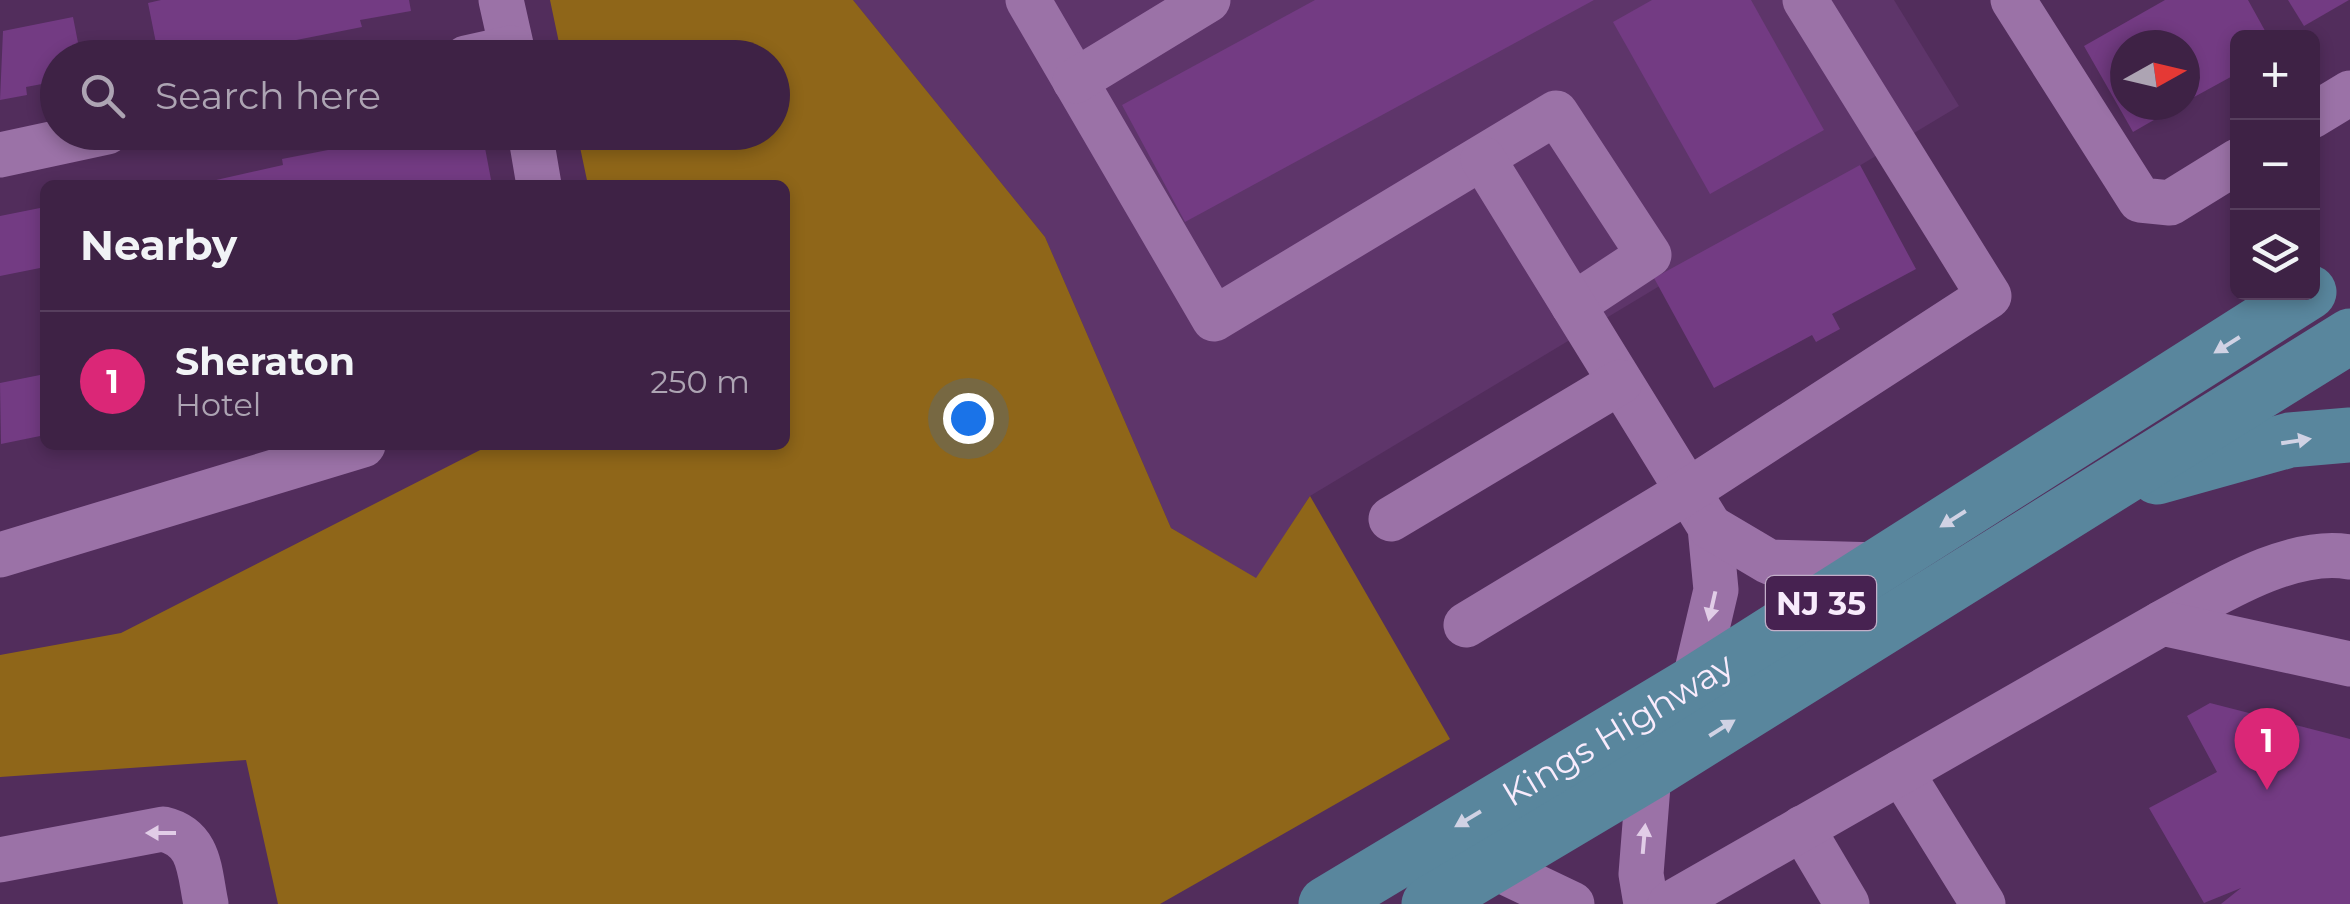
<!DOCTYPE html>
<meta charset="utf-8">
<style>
:root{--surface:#3e2245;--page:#452a4c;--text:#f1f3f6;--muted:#ada4b3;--line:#573f5e;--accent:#db2777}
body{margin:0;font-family:Montserrat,sans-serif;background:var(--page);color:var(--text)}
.controls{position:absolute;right:30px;top:30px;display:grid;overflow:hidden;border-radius:15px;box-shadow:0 5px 15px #0003}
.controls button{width:90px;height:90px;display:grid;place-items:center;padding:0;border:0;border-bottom:2px solid var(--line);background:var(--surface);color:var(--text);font:50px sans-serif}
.compass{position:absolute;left:2110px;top:30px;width:90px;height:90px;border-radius:50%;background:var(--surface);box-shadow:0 5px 15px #0003;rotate:82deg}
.you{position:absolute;left:968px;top:418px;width:35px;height:35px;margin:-25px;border:8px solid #fff;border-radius:50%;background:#1a73e8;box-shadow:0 0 0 15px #1a73e833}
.badge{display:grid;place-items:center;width:65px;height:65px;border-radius:50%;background:var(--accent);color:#fff;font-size:32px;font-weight:700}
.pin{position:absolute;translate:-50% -82px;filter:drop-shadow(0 2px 5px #0008)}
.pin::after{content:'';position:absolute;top:52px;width:35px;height:30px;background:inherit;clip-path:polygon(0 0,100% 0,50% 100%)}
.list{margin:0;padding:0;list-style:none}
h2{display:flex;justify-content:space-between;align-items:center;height:130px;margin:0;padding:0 40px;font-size:42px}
h2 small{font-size:32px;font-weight:400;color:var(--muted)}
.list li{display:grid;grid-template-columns:65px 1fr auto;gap:30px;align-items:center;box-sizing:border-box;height:140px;padding:0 40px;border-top:2px solid var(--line)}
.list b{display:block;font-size:38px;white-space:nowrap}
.list p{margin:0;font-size:32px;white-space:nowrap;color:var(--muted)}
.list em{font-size:32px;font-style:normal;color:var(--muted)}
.icon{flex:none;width:55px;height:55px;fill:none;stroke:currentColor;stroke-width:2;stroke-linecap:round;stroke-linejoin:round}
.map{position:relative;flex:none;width:2350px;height:904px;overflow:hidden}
.search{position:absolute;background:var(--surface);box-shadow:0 5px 15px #0003;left:40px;top:40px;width:750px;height:110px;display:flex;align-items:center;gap:25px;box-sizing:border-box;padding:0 35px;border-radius:55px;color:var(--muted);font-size:38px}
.panel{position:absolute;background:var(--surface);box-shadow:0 5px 15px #0003;left:40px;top:180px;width:750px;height:270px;border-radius:15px}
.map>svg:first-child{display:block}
.built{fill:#5e356a}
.forest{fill:#8f6619}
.building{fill:#733b83}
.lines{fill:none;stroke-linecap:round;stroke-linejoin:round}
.minor{stroke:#9b72a7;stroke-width:45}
.major{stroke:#59869d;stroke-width:55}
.oneway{fill:#d0d2e4}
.oneway2{fill:#e1cde7}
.labels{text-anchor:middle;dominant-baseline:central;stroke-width:9;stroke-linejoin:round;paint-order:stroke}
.shield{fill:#472251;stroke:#c3afc9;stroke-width:2.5}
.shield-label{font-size:32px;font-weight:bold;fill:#f8ebfc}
.street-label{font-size:35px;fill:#f8ebfc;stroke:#472251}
</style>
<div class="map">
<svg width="2350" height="904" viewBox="0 0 2350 904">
<rect width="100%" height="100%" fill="#522d5c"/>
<polygon class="built" points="853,0 1894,0 1959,106 1310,496 1256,579 1171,528 1045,237"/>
<polygon class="forest" points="550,0 853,0 1045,237 1171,528 1256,578 1310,496 1450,739 1160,904 278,904 246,760 0,777 0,655 121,633 490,445 785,445 785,185 588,185 577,133 772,132 772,58 562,57"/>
<g class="building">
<polygon points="161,0 409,0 411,11 360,20 362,27 256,48 255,42 159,58 148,3"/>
<polygon points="1315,0 1594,0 1185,222 1122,105"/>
<polygon points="1652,0 1751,0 1824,130 1710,194 1613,22"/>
<polygon points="2165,0 2248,0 2269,38 2238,38 2238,73 2185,102 2185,45 2125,45 2125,105 2180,105 2133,132 2084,46"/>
<polygon points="2288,0 2349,0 2304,26"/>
<polygon points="73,17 81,58 58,58 58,81 26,87 27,95 0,100 3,31"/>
<polygon points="458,132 482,132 492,185 194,185 283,165 282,159 384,139 385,147"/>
<polygon points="1860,165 1916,269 1832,314 1840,329 1816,342 1812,335 1714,388 1654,278"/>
<polygon points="45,207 45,267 0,276 0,216"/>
<polygon points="45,374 45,435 1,444 0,383"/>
<polygon points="2210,703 2350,739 2350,904 2221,904 2241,888 2204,903 2149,808 2217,772 2187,716"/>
</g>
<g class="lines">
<g class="minor">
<polyline points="501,0 514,58"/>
<polyline points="1028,0 1214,319 1556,113 1649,255 1573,305"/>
<polyline points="2013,0 2140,200 2170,203 2238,161"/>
<polyline points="466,58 511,48"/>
<polyline points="1075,81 1208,0"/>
<polyline points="2312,116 2350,93"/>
<polyline points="530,132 539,185"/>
<polyline points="0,155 107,132"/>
<polyline points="1483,159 1710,527 1716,590 1694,683"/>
<polyline points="1391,519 1620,382"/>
<polyline points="1710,527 1769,562 1881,565"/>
<polyline points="0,555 363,445"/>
<path d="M 2162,623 C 2214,595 2290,546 2350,557"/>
<polyline points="1466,625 1688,491 1989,296 1805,0"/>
<polyline points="1901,772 1983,904"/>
<polyline points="1802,828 1847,904"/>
<path d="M 0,860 L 163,829 C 201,838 199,871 206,904"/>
<polyline points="1494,867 1572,904"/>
<polyline points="1646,904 1641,874 1649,773"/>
<polyline points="1670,904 2162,623 2350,664"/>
</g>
<g class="major">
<polyline points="2157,477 2290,440 2350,435"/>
<path id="s1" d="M 1326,904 L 1694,683 L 2309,292"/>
<polyline points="1429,904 1649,773 2350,336"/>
</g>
</g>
<defs><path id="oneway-solid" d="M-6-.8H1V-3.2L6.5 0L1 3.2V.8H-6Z" transform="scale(2.5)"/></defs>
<g class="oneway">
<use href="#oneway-solid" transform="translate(2227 345) rotate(148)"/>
<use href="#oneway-solid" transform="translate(2296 441) rotate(-9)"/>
<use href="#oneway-solid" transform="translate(1953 519) rotate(148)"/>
<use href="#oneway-solid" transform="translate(1722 728) rotate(-32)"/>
<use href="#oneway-solid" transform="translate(1468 819) rotate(149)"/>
</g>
<g class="oneway2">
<use href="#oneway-solid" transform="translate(1712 606) rotate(103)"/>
<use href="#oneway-solid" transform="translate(161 833) rotate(180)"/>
<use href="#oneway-solid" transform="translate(1644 839) rotate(-85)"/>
</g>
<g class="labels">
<rect class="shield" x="1766" y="576" width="110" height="54" rx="8"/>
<g class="shield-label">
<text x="1821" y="603">NJ 35</text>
</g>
<g class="street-label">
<text stroke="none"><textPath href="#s1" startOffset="340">Kings Highway</textPath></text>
</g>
</g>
</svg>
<div class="controls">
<button>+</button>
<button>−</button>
<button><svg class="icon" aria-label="layers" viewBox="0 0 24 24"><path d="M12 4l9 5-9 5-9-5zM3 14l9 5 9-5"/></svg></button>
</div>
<svg class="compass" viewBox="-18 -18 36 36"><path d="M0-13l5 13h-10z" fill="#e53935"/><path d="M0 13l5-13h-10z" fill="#ada4b3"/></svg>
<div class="you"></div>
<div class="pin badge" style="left:2267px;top:790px">1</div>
<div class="search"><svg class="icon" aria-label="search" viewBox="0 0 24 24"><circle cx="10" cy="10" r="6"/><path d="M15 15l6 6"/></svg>Search here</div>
<section class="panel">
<h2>Nearby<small></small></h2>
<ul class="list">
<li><span class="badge">1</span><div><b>Sheraton</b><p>Hotel</p></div><em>250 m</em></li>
</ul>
</section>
</div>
